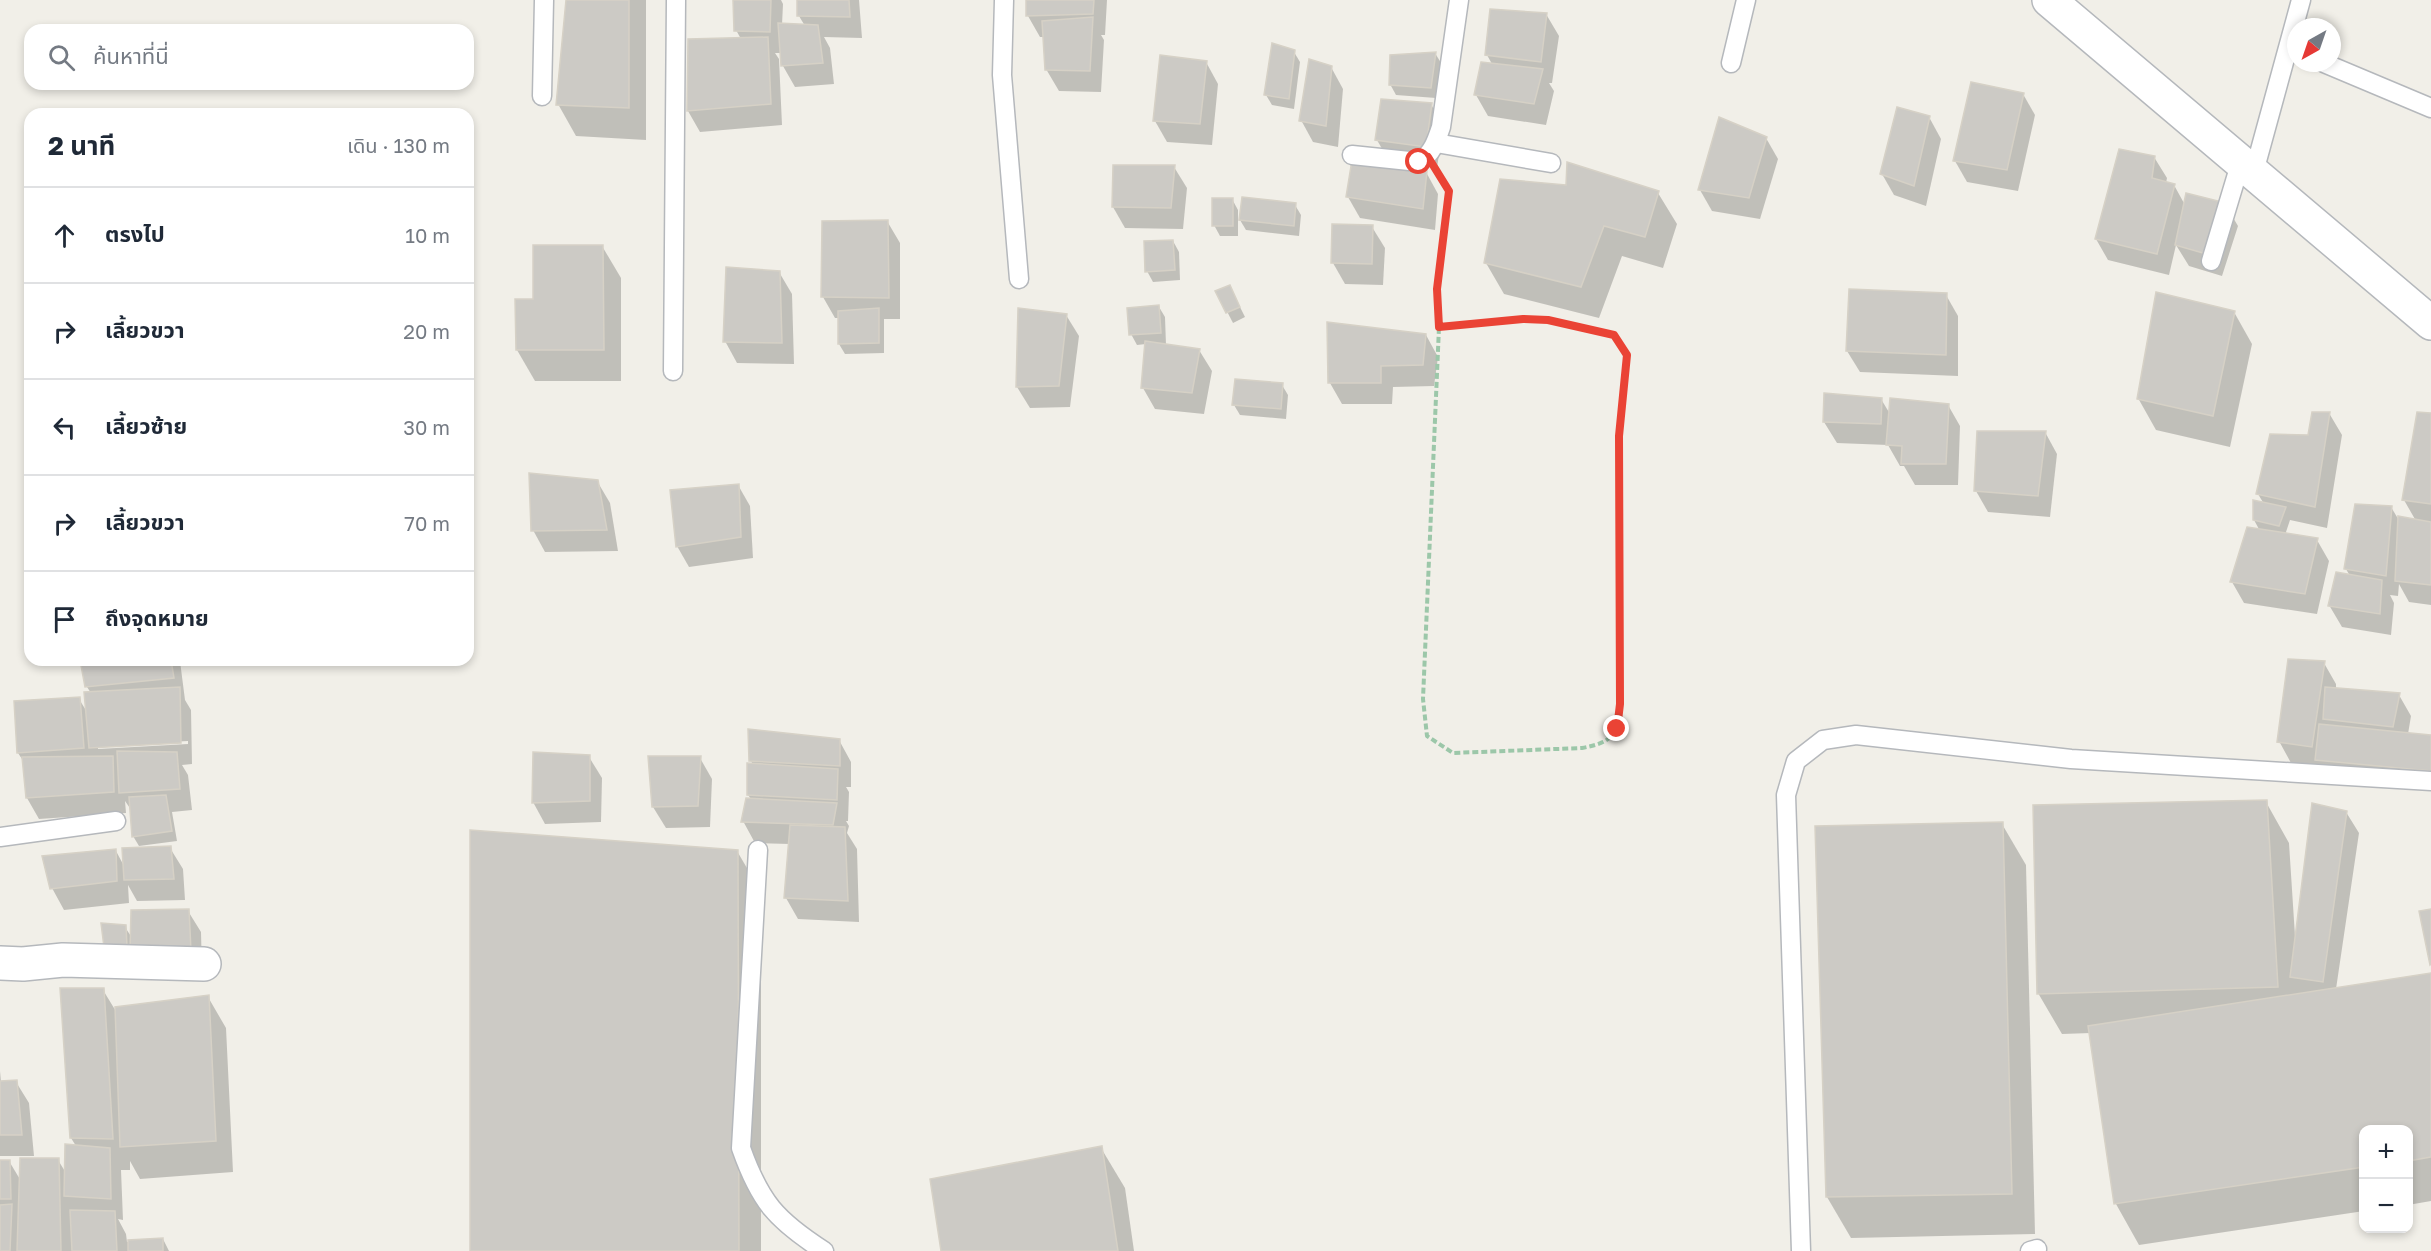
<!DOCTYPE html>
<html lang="th">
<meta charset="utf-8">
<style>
:root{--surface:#fff;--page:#f6f6f7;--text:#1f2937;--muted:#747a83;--line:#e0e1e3}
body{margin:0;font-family:"Golos Text","Noto Sans Thai",sans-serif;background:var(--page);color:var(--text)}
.controls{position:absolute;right:18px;bottom:18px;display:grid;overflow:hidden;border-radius:12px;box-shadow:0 3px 9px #0003}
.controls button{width:54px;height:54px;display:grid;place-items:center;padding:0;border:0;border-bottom:2px solid var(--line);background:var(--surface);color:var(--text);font:30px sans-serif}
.compass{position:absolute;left:2287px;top:18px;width:54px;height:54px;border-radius:50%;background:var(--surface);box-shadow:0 3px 9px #0003;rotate:220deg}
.stop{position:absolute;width:18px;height:18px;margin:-14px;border:4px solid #ea4335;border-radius:50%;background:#fff}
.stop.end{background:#ea4335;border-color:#fff;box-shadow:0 2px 6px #0008}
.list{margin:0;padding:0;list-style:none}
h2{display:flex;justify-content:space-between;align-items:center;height:78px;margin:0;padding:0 24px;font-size:26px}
h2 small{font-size:20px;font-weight:400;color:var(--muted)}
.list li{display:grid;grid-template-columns:39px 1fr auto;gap:18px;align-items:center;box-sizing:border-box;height:96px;padding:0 24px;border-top:2px solid var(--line)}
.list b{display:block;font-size:22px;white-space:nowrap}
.list em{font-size:20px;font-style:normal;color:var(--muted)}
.icon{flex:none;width:33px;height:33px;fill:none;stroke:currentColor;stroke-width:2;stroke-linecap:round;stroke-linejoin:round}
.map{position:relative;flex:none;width:2431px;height:1251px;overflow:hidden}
.search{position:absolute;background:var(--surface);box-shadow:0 3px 9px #0003;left:24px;top:24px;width:450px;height:66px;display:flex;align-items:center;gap:15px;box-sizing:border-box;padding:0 21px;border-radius:18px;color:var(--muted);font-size:22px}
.panel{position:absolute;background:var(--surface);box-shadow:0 3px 9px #0003;left:24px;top:108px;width:450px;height:558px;border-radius:18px}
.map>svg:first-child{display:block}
.shadow{fill:#0003;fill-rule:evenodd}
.building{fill:#cccac5;stroke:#d6d1c6;stroke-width:1.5}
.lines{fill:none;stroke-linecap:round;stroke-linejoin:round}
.service-casing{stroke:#b5b8bc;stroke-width:21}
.minor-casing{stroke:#b5b8bc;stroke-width:36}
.path{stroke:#9cc7a9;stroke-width:4;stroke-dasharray:6 3;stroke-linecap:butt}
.service{stroke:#fff;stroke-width:18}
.minor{stroke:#fff;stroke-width:33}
.route{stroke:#ea4335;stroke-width:8}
</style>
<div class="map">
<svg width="2431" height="1251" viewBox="0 0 2431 1251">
<rect width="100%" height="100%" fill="#f1efe8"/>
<g class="shadow">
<polygon points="568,0 646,0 646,140 576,136 558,104"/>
<polygon points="735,0 781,0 783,4 782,25 805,26 799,16 798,0 859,0 862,38 824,37 830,48 834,84 795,87 783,66 782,53 775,53 779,59 782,125 700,132 688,111 741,39 736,30"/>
<polygon points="1028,0 1107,0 1105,35 1101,35 1104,40 1101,92 1059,91 1046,69 1044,37 1040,37 1028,16"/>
<polygon points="1546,14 1559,36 1552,83 1549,83 1554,91 1546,125 1488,116 1476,95 1492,64 1487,55"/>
<polygon points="1294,52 1300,62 1294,109 1272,105 1266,95"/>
<polygon points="1435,53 1441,63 1436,98 1396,95 1390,84"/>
<polygon points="1206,62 1218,84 1212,145 1167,142 1155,121"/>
<polygon points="1331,67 1343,89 1338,147 1313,142 1301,120"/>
<polygon points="2023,94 2035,115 2018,191 1967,182 1955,161"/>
<polygon points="1431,104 1443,126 1437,168 1389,161 1377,140"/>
<polygon points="1929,117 1941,139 1926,206 1894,195 1882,174"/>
<polygon points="1766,138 1778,159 1760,219 1712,211 1700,190"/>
<polygon points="2154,157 2167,178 2166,183 2174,185 2185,205 2225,204 2238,226 2222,276 2189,266 2176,245 2169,275 2108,260 2096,239"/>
<polygon points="1174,167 1187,188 1183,229 1125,228 1113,207"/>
<polygon points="1426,172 1438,194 1435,230 1360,218 1348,197"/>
<polygon points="1658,193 1677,224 1663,268 1622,256 1599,318 1504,294 1486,263"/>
<polygon points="1232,199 1238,210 1238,236 1220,236 1214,225"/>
<polygon points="1295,205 1301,215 1299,236 1246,230 1240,220"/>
<polygon points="887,221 900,243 900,319 884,319 884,353 845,354 839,344 839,318 835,318 823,297"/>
<polygon points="1372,227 1385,248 1383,285 1345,284 1333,263"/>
<polygon points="1173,241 1179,252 1180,280 1153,282 1147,271"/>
<polygon points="602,246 621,278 621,381 535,381 517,350 535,301"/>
<polygon points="779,272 792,294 794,364 737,363 725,341"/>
<polygon points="1217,292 1235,297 1245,317 1233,323"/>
<polygon points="1946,295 1958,316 1958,376 1860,372 1847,351"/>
<polygon points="1159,307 1165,317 1166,345 1199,350 1212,371 1204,414 1155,409 1143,388 1146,344 1137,345 1131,334"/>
<polygon points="2234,312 2252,344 2230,447 2156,430 2138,398"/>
<polygon points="1066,315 1079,336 1070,407 1030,408 1017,387"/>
<polygon points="1426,335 1438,357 1434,386 1393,387 1392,404 1342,404 1330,383"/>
<polygon points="1282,385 1288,395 1286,419 1240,415 1234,405"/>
<polygon points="1881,399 1890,414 1948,405 1960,426 1958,485 1915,485 1904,466 1900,466 1888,445 1837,443 1824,422"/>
<polygon points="2329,413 2342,435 2327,528 2290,520 2285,535 2317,540 2329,561 2317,614 2244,603 2232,582 2260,531 2254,520 2264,504 2258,494"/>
<polygon points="2431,415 2431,605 2409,602 2399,584 2398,596 2390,595 2394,603 2391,635 2342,627 2329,605 2350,576 2346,569 2391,507 2400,522 2416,521 2404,500"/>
<polygon points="2045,432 2057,454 2050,517 1988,512 1976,491"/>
<polygon points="597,481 610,503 618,551 545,552 533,530"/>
<polygon points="738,485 750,506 753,558 689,567 677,546"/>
<path d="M 82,660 L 180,661 L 185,700 L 191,710 L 192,764 L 182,765 L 188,775 L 192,810 L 172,812 L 177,841 L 139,846 L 133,836 L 132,811 L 125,801 L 126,813 L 39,819 L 27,798 L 24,762 L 18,753 L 79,699 L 87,712 L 91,693 L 87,687 ZM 188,741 L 188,744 L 98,749 L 98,746 Z"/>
<polygon points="2324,663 2336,684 2336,689 2399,695 2411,716 2408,734 2431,736 2431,790 2329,781 2321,767 2291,763 2279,741"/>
<polygon points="839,740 851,762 851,787 846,787 849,792 848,821 846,821 849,826 847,833 857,849 859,922 798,919 786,898 790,844 755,843 743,821 751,799 748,795 748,765 753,765 751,761"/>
<polygon points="589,757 602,778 601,822 545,824 533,802"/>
<polygon points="700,758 712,779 710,827 666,828 653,807"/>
<polygon points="2266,802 2289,843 2295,936 2346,812 2359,833 2336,989 2431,974 2431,1201 2408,1205 2408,1130 2364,1130 2364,1211 2139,1245 2116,1204 2091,1033 2062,1034 2038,993"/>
<polygon points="2002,824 2026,865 2035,1234 1851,1238 1827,1197"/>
<polygon points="170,848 183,869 185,900 137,901 128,885 129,903 64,910 52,888 116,851 124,866"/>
<polygon points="737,851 761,892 761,1251 472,1251"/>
<polygon points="188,911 201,932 202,972 112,957 125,927 132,938"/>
<polygon points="103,990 117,1013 208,997 226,1028 233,1172 140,1179 130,1161 130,1170 121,1170 123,1220 118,1219 126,1234 127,1242 163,1239 169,1251 0,1251 0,1161 9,1161 21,1181 58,1160 66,1173 76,1146 71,1138"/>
<polygon points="0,1071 1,1082 16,1082 29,1103 34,1156 0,1156"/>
<polygon points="1101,1148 1125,1188 1134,1251 942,1251"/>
</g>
<g class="building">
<polygon points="566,0 629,0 629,108 556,105"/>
<polygon points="733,0 771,0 770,32 734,31"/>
<polygon points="797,0 849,0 850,17 797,16"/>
<polygon points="1026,0 1094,0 1093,14 1026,16"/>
<polygon points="1490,9 1547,13 1541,62 1485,55"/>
<polygon points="1093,17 1090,71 1045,70 1042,21"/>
<polygon points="778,23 818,25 823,63 781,66"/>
<polygon points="768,37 771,104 687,111 688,39"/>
<polygon points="1272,43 1295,50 1289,99 1264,95"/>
<polygon points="1436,52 1431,88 1389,85 1390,55"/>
<polygon points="1160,55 1207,61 1200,124 1153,121"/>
<polygon points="1309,59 1332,66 1326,126 1299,121"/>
<polygon points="1481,62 1543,69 1534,104 1474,95"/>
<polygon points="1971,82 2024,93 2007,170 1953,161"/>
<polygon points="1381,99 1432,103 1426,147 1375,140"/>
<polygon points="1897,107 1930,116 1914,186 1880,174"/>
<polygon points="1719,117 1767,137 1749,198 1698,190"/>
<polygon points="2119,149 2155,156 2152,178 2175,184 2157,254 2095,239"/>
<polygon points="1352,160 1427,171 1423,209 1346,197"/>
<polygon points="1567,162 1659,191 1645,237 1604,226 1581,287 1484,263 1500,179 1566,185"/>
<polygon points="1113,165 1175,165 1171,208 1112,207"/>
<polygon points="2186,193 2226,203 2210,255 2175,245"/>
<polygon points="1242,197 1296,203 1294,226 1239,220"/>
<rect x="1212" y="198" width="21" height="28"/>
<polygon points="888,220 889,298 821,297 822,221"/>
<polygon points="1332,224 1373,225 1372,264 1331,263"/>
<polygon points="1173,240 1175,270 1145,272 1144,241"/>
<polygon points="533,245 603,245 604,350 516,350 515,299 533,299"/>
<polygon points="726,267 780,271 782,343 723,342"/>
<polygon points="1230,285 1240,307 1226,313 1215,291"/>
<polygon points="1849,289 1947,293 1946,355 1846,351"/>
<polygon points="2156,292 2235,311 2213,416 2137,399"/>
<polygon points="1159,305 1161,333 1129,335 1127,308"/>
<polygon points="879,308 879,343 838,344 838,311"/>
<polygon points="1018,308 1067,314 1059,386 1016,387"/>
<polygon points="1327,322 1426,334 1423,365 1381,366 1381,383 1328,383"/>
<polygon points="1145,341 1200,349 1192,393 1141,388"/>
<polygon points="1235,379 1283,383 1281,409 1232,405"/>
<polygon points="1824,393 1882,398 1881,424 1823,422"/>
<polygon points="1890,398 1949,404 1946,464 1901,464 1902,446 1886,445"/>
<polygon points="2312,412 2330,412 2315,507 2256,494 2270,434 2308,435"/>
<polygon points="2417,412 2431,413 2431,504 2402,500"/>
<polygon points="1977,431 2046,431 2038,496 1974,491"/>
<polygon points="529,473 598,480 607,530 531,531"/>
<polygon points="739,484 741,537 676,547 670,490"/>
<polygon points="2253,500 2286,507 2279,526 2253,520"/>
<polygon points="2355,504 2392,506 2386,576 2344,569"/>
<polygon points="2398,516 2431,522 2431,585 2395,581"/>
<polygon points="2247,527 2318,538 2305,594 2230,582"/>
<polygon points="2336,572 2382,580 2380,614 2328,606"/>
<polygon points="2288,659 2325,661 2312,747 2277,742"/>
<polygon points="80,660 171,660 174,678 85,687"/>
<polygon points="180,687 181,743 89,748 84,692"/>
<polygon points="2325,687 2400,693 2393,727 2323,719"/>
<polygon points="80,697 84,748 17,753 14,701"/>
<polygon points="2319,724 2431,735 2431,771 2315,760"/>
<polygon points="748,729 840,739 840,766 749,761"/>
<polygon points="117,751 177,752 180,789 119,793"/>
<polygon points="533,752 590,755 590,801 532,803"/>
<polygon points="113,756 114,792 26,798 22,757"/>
<polygon points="648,756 701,756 698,806 652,807"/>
<polygon points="747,763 838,769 837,800 747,795"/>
<polygon points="166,795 172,831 132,837 129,797"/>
<polygon points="746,798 837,803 833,825 741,822"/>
<polygon points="2267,800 2278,987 2037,994 2033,805"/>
<polygon points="2312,803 2347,811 2323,982 2290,977"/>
<polygon points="2003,822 2012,1194 1826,1197 1815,826"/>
<polygon points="790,825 845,827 848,901 784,898"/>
<polygon points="470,830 738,850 739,1251 470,1251"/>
<polygon points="171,846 174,879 124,880 122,848"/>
<polygon points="116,849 117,881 50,889 42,856"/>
<polygon points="189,909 191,951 130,951 131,910"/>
<polygon points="2431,909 2431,964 2430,965 2419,911"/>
<polygon points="101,923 126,925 127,947 104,947"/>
<polygon points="2431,973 2431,1157 2408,1161 2408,1130 2364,1130 2364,1167 2114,1204 2088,1026"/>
<polygon points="60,988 104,988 113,1139 70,1138"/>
<polygon points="209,995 216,1141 120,1147 115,1007"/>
<polygon points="17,1080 22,1135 0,1135 0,1081"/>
<polygon points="65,1144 110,1148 111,1199 64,1196"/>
<polygon points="1102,1146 1118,1251 941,1251 930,1179"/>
<polygon points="20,1158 59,1158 61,1251 17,1251"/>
<polygon points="0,1160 10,1160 11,1199 0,1199"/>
<polygon points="12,1204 10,1251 0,1251 0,1205"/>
<polygon points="70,1210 115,1211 117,1251 72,1251"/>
<polygon points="163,1238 163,1251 128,1251 128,1240"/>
</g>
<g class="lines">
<defs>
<g id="service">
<polyline points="1004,0 1002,75 1019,279"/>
<polyline points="1731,63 1746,0"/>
<polyline points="2324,63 2431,108"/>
<polyline points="542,96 544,0"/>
<polyline points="1436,143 1551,163"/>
<path d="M 1352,155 L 1419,162 C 1432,154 1436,142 1441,127 L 1459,0"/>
<polyline points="2254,172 2301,0"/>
<polyline points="2211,261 2241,161"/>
<polyline points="673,371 676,0"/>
<polyline points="0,837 116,821"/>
<path d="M 758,850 L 741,1148 C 760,1202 776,1220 824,1251"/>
<polyline points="1801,1251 1786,795 1796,761 1823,740 1856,735 2071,759 2431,781"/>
<polyline points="2030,1251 2037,1249"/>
</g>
<g id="minor">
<polyline points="2049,0 2431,323"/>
<polyline points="0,963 23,964 63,960 204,964"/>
</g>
</defs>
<use href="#service" class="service-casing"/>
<use href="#minor" class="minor-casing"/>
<path class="path" d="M 1439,327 L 1523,319 L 1548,320 L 1614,335 L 1627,355 L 1619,436 L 1621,704 C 1616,735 1614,742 1582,748 L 1453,753 L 1427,736 L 1423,699 L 1439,327 L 1437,289 L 1449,191 L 1442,180"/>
<use href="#service" class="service"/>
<use href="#minor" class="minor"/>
</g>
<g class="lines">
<polyline class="route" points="1419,162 1428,157 1449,191 1437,289 1439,327 1523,319 1548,320 1614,335 1627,355 1619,436 1620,704 1617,729"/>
</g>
</svg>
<div class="controls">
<button>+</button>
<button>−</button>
</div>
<svg class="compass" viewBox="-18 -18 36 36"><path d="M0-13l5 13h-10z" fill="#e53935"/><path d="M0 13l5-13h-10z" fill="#747a83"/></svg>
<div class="stop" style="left:1419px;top:162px"></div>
<div class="stop end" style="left:1617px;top:729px"></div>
<div class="search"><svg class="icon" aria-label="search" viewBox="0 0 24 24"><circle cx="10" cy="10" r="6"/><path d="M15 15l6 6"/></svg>ค้นหาที่นี่</div>
<section class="panel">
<h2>2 นาที<small>เดิน · 130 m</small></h2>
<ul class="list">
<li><svg class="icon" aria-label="ahead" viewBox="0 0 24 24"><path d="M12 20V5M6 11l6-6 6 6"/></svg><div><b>ตรงไป</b></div><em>10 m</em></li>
<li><svg class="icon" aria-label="right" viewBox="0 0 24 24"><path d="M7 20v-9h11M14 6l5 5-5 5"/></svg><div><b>เลี้ยวขวา</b></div><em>20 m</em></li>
<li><svg class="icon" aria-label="left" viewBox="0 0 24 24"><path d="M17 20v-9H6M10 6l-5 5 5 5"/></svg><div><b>เลี้ยวซ้าย</b></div><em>30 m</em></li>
<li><svg class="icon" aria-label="right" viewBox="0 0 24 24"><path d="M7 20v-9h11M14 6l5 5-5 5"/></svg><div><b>เลี้ยวขวา</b></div><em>70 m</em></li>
<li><svg class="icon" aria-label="arrive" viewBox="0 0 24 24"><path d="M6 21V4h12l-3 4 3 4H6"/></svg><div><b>ถึงจุดหมาย</b></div></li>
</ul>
</section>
</div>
